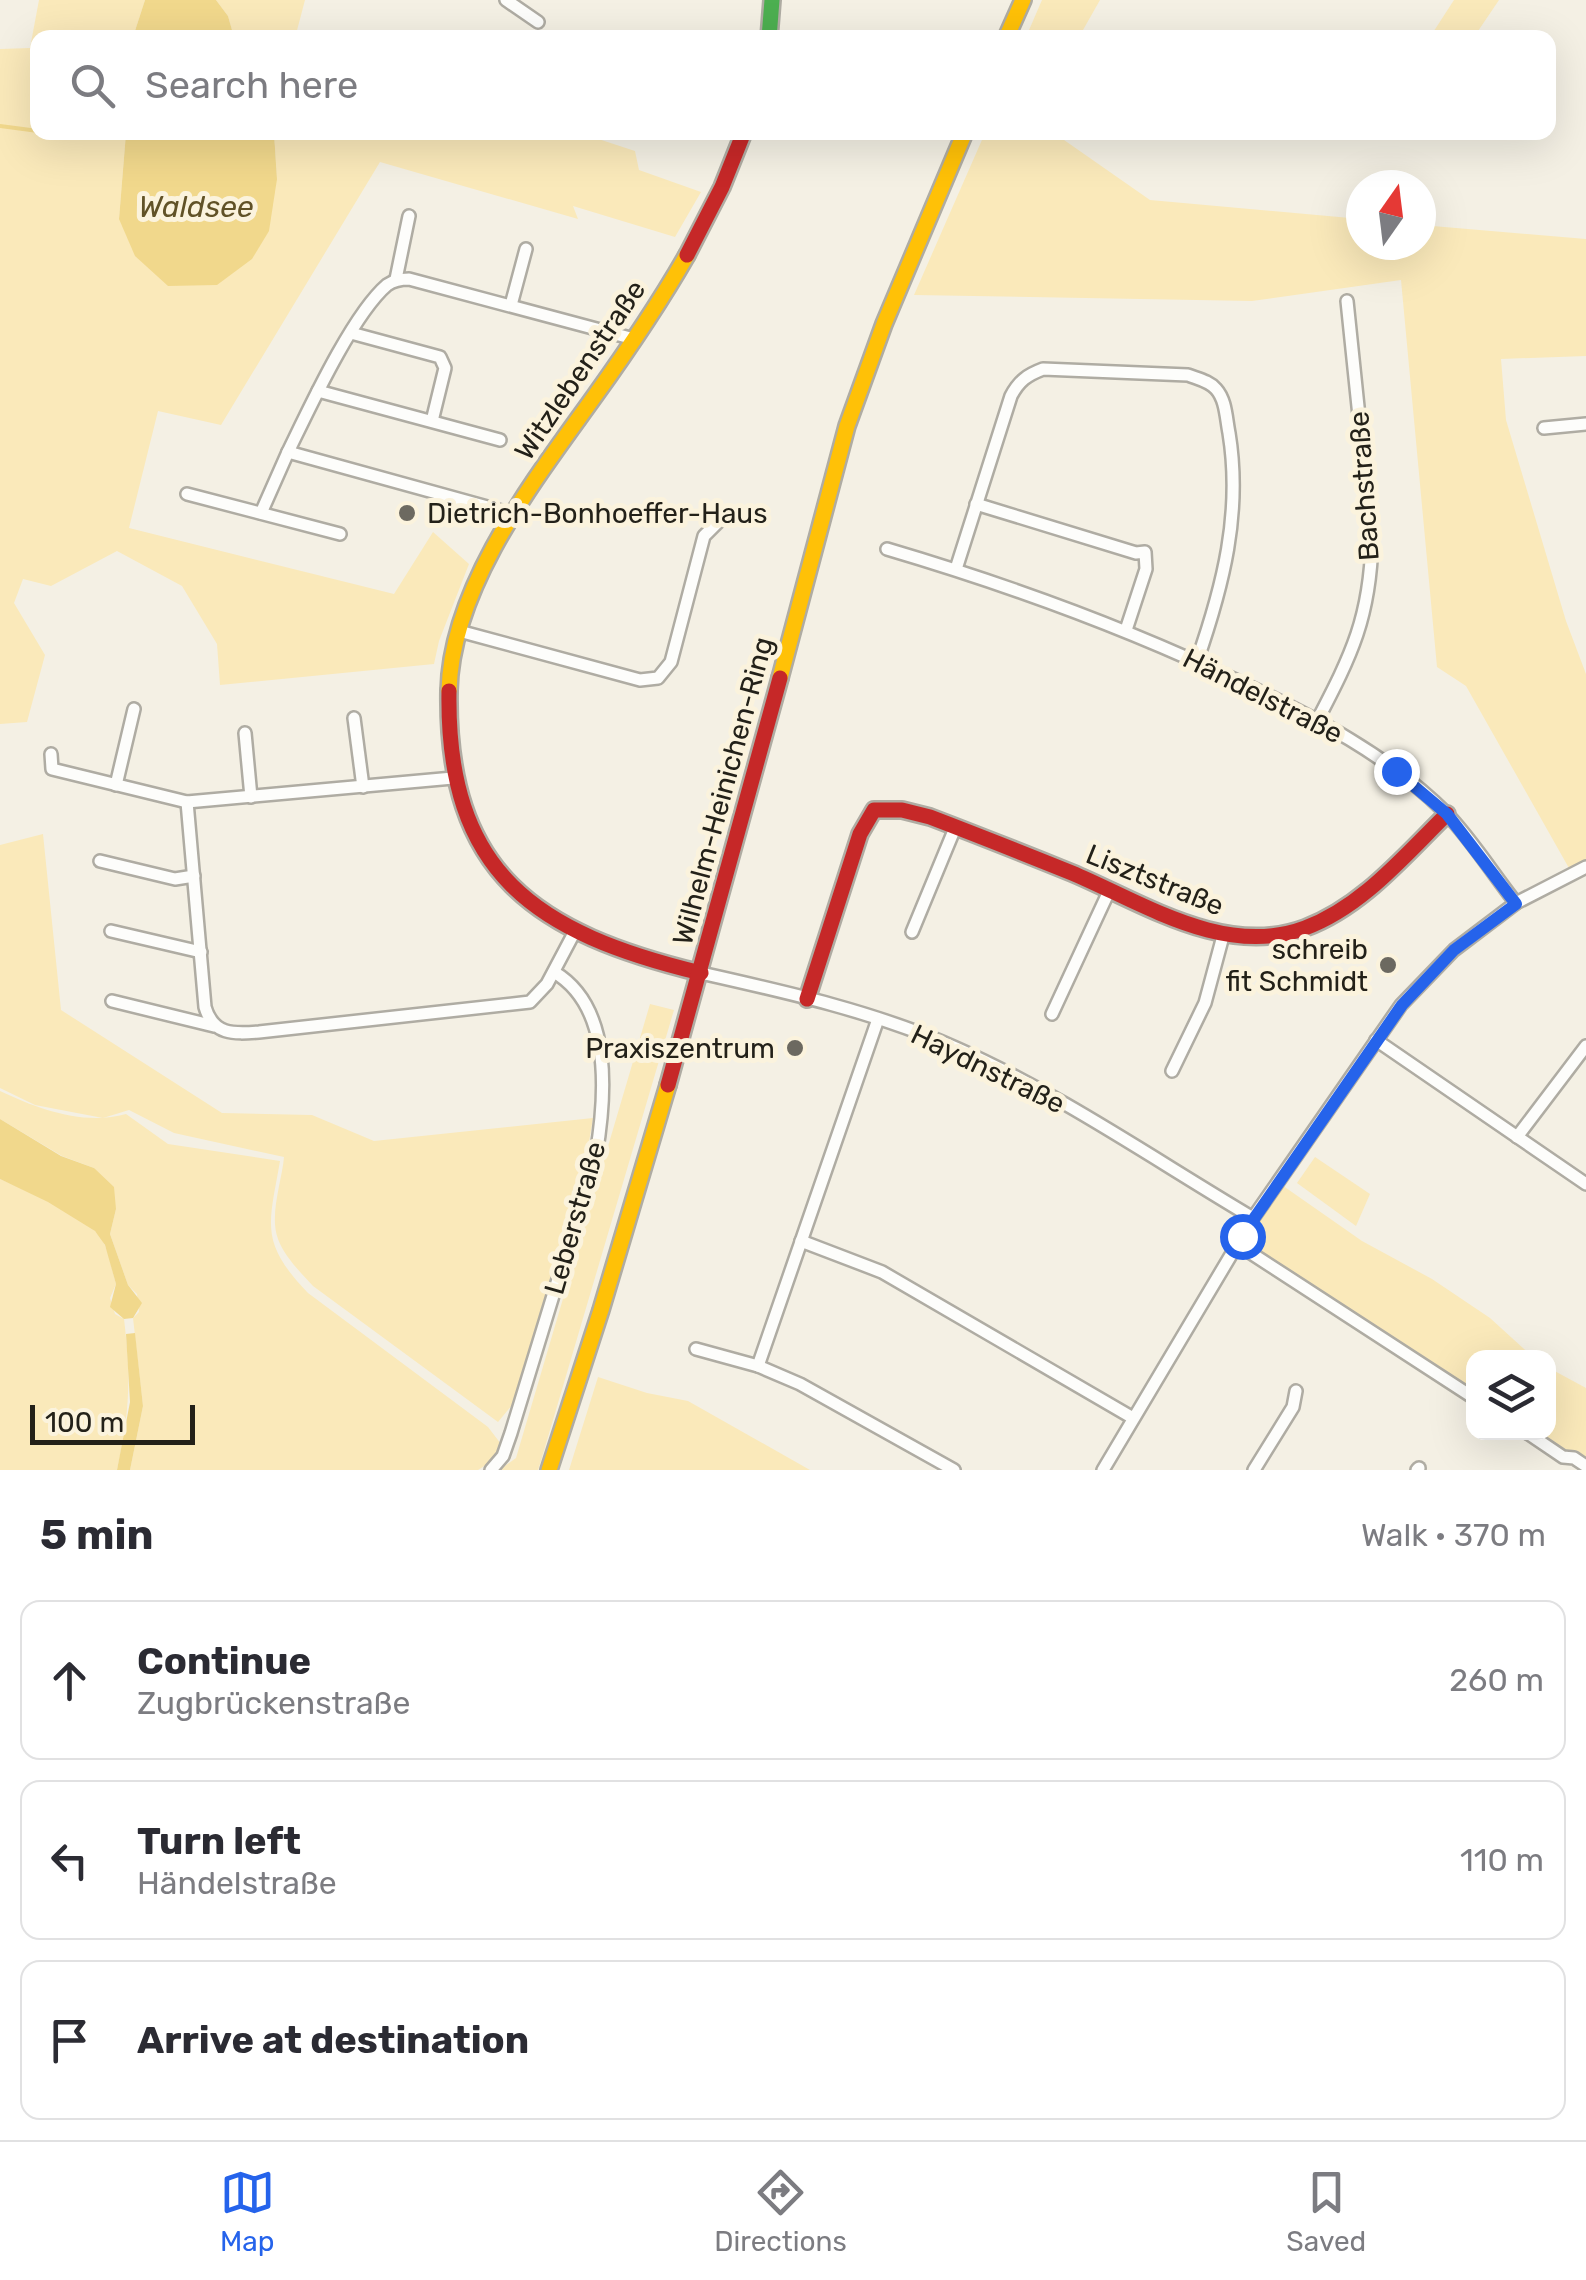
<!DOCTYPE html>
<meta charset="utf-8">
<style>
:root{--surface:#fff;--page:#f2f2f3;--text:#2b2b33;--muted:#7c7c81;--line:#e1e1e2;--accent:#2563eb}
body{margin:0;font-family:Rubik,sans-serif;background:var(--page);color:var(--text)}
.controls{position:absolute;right:30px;bottom:30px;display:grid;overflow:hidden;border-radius:20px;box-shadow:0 10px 40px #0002}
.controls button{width:90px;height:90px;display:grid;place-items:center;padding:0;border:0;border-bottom:2px solid var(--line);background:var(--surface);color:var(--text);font:50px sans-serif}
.compass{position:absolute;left:1346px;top:170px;width:90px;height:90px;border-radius:50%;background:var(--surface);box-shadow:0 10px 40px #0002;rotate:14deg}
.scale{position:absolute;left:30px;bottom:25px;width:165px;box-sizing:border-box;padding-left:10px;border:5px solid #232119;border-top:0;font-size:28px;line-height:35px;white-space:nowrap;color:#232119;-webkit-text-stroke:8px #fbf3dd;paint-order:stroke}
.stop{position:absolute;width:30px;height:30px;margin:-22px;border:8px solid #2563eb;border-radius:50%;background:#fff}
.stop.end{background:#2563eb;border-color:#fff;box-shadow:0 2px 10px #0008}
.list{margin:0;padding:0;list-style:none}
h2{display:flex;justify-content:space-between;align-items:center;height:130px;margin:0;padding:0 40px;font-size:42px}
h2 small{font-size:32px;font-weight:400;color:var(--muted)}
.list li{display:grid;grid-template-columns:65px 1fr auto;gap:30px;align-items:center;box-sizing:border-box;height:160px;margin:0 20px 20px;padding:0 20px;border:2px solid var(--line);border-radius:20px}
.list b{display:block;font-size:38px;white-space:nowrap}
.list p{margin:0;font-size:32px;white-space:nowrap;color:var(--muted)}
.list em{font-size:32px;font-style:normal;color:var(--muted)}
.icon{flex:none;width:55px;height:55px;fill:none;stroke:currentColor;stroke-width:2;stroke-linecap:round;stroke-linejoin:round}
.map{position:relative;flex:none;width:1586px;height:1470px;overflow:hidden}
.search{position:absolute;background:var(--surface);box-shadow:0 10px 40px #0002;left:30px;right:30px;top:30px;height:110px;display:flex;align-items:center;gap:25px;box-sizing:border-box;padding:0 35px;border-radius:20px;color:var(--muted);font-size:38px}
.sheet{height:670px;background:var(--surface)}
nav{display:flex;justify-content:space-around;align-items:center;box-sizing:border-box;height:140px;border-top:2px solid var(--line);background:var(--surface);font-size:28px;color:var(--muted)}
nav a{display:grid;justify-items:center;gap:5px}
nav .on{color:var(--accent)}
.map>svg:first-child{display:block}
.green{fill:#fae9ba}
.water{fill:#f1d88c}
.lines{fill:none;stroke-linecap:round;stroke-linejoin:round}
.stream{stroke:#f1d88c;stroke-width:4}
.street-casing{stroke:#afaca3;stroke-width:16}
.fast-casing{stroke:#afaca3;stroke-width:20}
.slow-casing{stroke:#afaca3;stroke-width:20}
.jam-casing{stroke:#afaca3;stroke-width:20}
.street{stroke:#fdfdfb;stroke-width:11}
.fast{stroke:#4caf50;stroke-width:15}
.slow{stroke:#ffc107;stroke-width:15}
.jam{stroke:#c62828;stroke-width:15}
.route{stroke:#2563eb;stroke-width:12}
.poi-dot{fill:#6c6960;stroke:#fbf3dd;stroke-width:4}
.labels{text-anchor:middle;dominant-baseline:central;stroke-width:10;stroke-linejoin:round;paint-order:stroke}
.street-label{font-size:28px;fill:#232119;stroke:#fbf3dd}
.poi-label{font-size:28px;fill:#232119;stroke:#fbf3dd;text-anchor:end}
.water-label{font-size:30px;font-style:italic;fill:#615227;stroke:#fbf3dd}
</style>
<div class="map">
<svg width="1586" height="1470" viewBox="0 0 1586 1470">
<rect width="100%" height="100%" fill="#f4f0e4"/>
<g class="green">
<polygon points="39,0 145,0 133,37 38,38 38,132 126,133 119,219 277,179 274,133 580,133 635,151 639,170 701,192 675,237 573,206 578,219 380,162 221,425 158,411 129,528 394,594 433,532 469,564 439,641 434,664 220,685 217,644 182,586 117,551 51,586 23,579 14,603 45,655 27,722 0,724 0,49 30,48"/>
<polygon points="216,0 305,0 295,38 234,37 228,16"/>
<polygon points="1042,0 1100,0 1079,37 1026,37"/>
<polygon points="1454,0 1499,0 1474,37 1430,37"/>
<polygon points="985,133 1054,133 1150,200 1361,219 1361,245 1421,245 1421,225 1586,239 1586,356 1501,359 1506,420 1566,621 1586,674 1586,870 1574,877 1466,686 1437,667 1401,280 1252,301 914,295"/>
<path d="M 43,834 L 61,1010 L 222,1113 L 312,1115 L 374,1141 L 593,1118 L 587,1154 L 513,1404 L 498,1422 L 313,1286 C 301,1273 284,1256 278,1239 C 269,1215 282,1181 284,1157 L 174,1133 L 129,1110 L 103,1118 L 35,1105 L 0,1088 L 0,845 Z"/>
<polygon points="650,1004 674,1010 540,1464 538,1470 499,1470 516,1458"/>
<path d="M 0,1091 C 38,1109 84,1126 126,1114 L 168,1144 L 280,1161 C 269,1225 259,1242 308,1293 L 488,1427 L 501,1444 L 492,1461 L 478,1470 L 130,1470 L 143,1406 L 133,1318 L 139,1312 L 137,1294 L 128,1285 L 110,1234 L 116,1209 L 94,1168 L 62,1156 L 0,1119 Z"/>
<polygon points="1315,1157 1370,1194 1356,1226 1297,1183"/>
<path d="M 0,1179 C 28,1192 76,1210 97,1233 C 109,1246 111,1268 116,1284 L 110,1298 L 115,1314 L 124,1319 C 131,1378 130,1411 117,1470 L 0,1470 Z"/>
<polygon points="1279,1183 1362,1241 1432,1279 1490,1318 1533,1357 1474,1358 1473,1398 1237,1244"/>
<polygon points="1549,1368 1586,1388 1586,1466 1526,1433 1548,1432"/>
<polygon points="598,1377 647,1393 688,1401 810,1470 569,1470"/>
</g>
<g class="water">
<polygon points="145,0 216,0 228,16 234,37 133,37"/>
<polygon points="126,133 274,133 277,179 269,231 252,259 217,285 168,286 135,256 119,219"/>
<polygon points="0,1119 61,1156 94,1168 114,1187 116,1209 110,1234 128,1285 142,1303 133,1318 124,1319 110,1307 116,1284 105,1245 95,1231 48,1202 0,1179"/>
<polygon points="135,1333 143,1406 130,1470 117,1470 130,1402 126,1334"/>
</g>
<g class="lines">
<polyline class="stream" points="0,126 38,131"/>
<defs>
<g id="street">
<polyline points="506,0 538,22"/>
<polyline points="396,279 409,216"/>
<polyline points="511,305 526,249"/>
<polyline points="351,333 440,357 445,368 432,421"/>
<polyline points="318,391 500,440"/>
<polyline points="1544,428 1586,424"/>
<polyline points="187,494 340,534"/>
<polyline points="976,504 1136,553 1145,552 1146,569 1126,630"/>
<polyline points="261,513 288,452"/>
<path d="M 513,514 L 288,452 C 309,409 352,315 387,285 C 394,280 400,279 409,279 L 634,339"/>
<path d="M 887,549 C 1009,585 1127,628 1242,683 C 1314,717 1389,756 1446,813 C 1472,840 1493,874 1516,903"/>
<path d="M 956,569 L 1011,396 C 1019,381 1027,375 1043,369 L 1188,375 C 1198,379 1209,381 1216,389 C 1226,400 1226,418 1229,433 C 1242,513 1223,586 1197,661"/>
<polyline points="459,631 640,680 658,678 671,662 704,536 721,519"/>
<polyline points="354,718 363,787"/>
<path d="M 1317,721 C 1352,654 1370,617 1372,541 L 1347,301"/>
<polyline points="245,733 251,797"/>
<polyline points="51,754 52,769 187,802 453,778"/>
<polyline points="116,785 134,709"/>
<path d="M 187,802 L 205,1007 C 213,1035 233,1034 259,1032 L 530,1002 L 547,984 L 574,933"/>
<polyline points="100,861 175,879 194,876"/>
<polyline points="111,931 201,952"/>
<polyline points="912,932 955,828"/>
<path d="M 701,973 C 786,992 876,1012 956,1048 C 1060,1094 1155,1160 1253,1218"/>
<polyline points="112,1001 214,1026"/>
<polyline points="1052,1014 1110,889"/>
<polyline points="1376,1040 1586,1184"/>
<polyline points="1172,1071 1205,1003 1223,936"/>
<polyline points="1517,1137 1586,1046"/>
<polyline points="801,1241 882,1272 1133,1418"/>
<polyline points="1237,1244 1474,1398"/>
<polyline points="696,1349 758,1366 800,1384 954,1470"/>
<polyline points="758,1366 878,1019"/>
<polyline points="1526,1432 1563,1457 1574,1458 1586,1466"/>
<path d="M 491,1470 L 503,1456 L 511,1433 L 596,1155 C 606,1096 613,1007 554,972"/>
<polyline points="1103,1470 1253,1218 1401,1005 1454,950 1516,903 1586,867"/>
<polyline points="1254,1470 1293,1407 1296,1391"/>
<polyline points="1417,1470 1419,1468"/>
</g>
<polyline id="fast" points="769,38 772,0"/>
<g id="slow">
<polyline points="1006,38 1023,0"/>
<polyline points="780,678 847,426 884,324 965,132"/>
<path d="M 449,691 C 451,586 536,478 594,397 C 627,351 659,304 687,255"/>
<polyline points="549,1470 601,1310 668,1085"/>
</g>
<g id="jam">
<polyline points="687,255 722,187 744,132"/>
<path d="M 449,691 C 446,874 536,933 701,973"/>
<path d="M 807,999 L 860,834 L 874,810 L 902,810 L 930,817 C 977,835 1025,854 1072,873 C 1143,903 1225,958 1305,928 C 1362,907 1404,856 1447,814"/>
<polyline points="668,1085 780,678"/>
</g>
</defs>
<use href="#street" class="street-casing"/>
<use href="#fast" class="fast-casing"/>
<use href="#slow" class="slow-casing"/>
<use href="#jam" class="jam-casing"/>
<use href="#street" class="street"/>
<use href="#fast" class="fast"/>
<use href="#slow" class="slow"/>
<use href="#jam" class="jam"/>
</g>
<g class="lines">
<polyline class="route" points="1242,1236 1402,1005 1454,950 1516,904 1447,814 1396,771"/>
</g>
<g class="poi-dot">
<circle cx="407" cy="513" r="10"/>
<circle cx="1388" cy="965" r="10"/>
<circle cx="795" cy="1048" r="10"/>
</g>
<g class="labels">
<g class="street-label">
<text transform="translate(580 370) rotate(-56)">Witzlebenstraße</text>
<text transform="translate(1364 486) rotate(-94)">Bachstraße</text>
<text transform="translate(1263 696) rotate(27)">Händelstraße</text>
<text transform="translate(723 791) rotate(-75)">Wilhelm-Heinichen-Ring</text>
<text transform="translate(1155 880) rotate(22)">Lisztstraße</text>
<text transform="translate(988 1069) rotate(26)">Haydnstraße</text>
<text transform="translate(575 1218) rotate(-74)">Leberstraße</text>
</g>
<g class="poi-label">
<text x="427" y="513" text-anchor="start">Dietrich-Bonhoeffer-Haus</text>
<text x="1368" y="949">schreib<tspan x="1368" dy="32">fit Schmidt</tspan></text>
<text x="775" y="1048">Praxiszentrum</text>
</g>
<g class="water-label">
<text x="196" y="207">Waldsee</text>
</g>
</g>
</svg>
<div class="controls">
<button><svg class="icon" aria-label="layers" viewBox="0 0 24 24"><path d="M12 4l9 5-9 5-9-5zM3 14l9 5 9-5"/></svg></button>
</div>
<svg class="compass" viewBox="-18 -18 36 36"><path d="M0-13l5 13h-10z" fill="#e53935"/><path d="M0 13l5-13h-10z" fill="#7c7c81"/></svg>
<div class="scale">100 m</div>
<div class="stop" style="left:1242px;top:1236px"></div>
<div class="stop end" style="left:1396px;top:771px"></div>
<div class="search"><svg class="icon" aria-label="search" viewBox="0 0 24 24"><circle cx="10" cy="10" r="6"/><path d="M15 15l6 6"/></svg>Search here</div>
</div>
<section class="sheet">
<h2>5 min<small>Walk · 370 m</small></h2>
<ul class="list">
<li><svg class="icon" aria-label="ahead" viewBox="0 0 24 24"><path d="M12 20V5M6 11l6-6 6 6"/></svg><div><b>Continue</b><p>Zugbrückenstraße</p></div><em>260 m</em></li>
<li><svg class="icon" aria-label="left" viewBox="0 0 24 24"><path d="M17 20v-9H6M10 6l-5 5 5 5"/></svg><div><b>Turn left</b><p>Händelstraße</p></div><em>110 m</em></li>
<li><svg class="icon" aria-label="arrive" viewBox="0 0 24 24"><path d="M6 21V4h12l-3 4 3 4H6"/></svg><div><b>Arrive at destination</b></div></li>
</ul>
</section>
<nav>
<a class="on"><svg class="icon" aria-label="map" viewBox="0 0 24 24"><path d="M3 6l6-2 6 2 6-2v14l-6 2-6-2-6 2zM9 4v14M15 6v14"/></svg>Map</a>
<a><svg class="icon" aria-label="directions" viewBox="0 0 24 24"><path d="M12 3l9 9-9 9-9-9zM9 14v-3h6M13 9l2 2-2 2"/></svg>Directions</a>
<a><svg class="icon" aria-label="saved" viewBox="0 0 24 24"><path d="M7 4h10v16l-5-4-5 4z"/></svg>Saved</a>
</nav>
